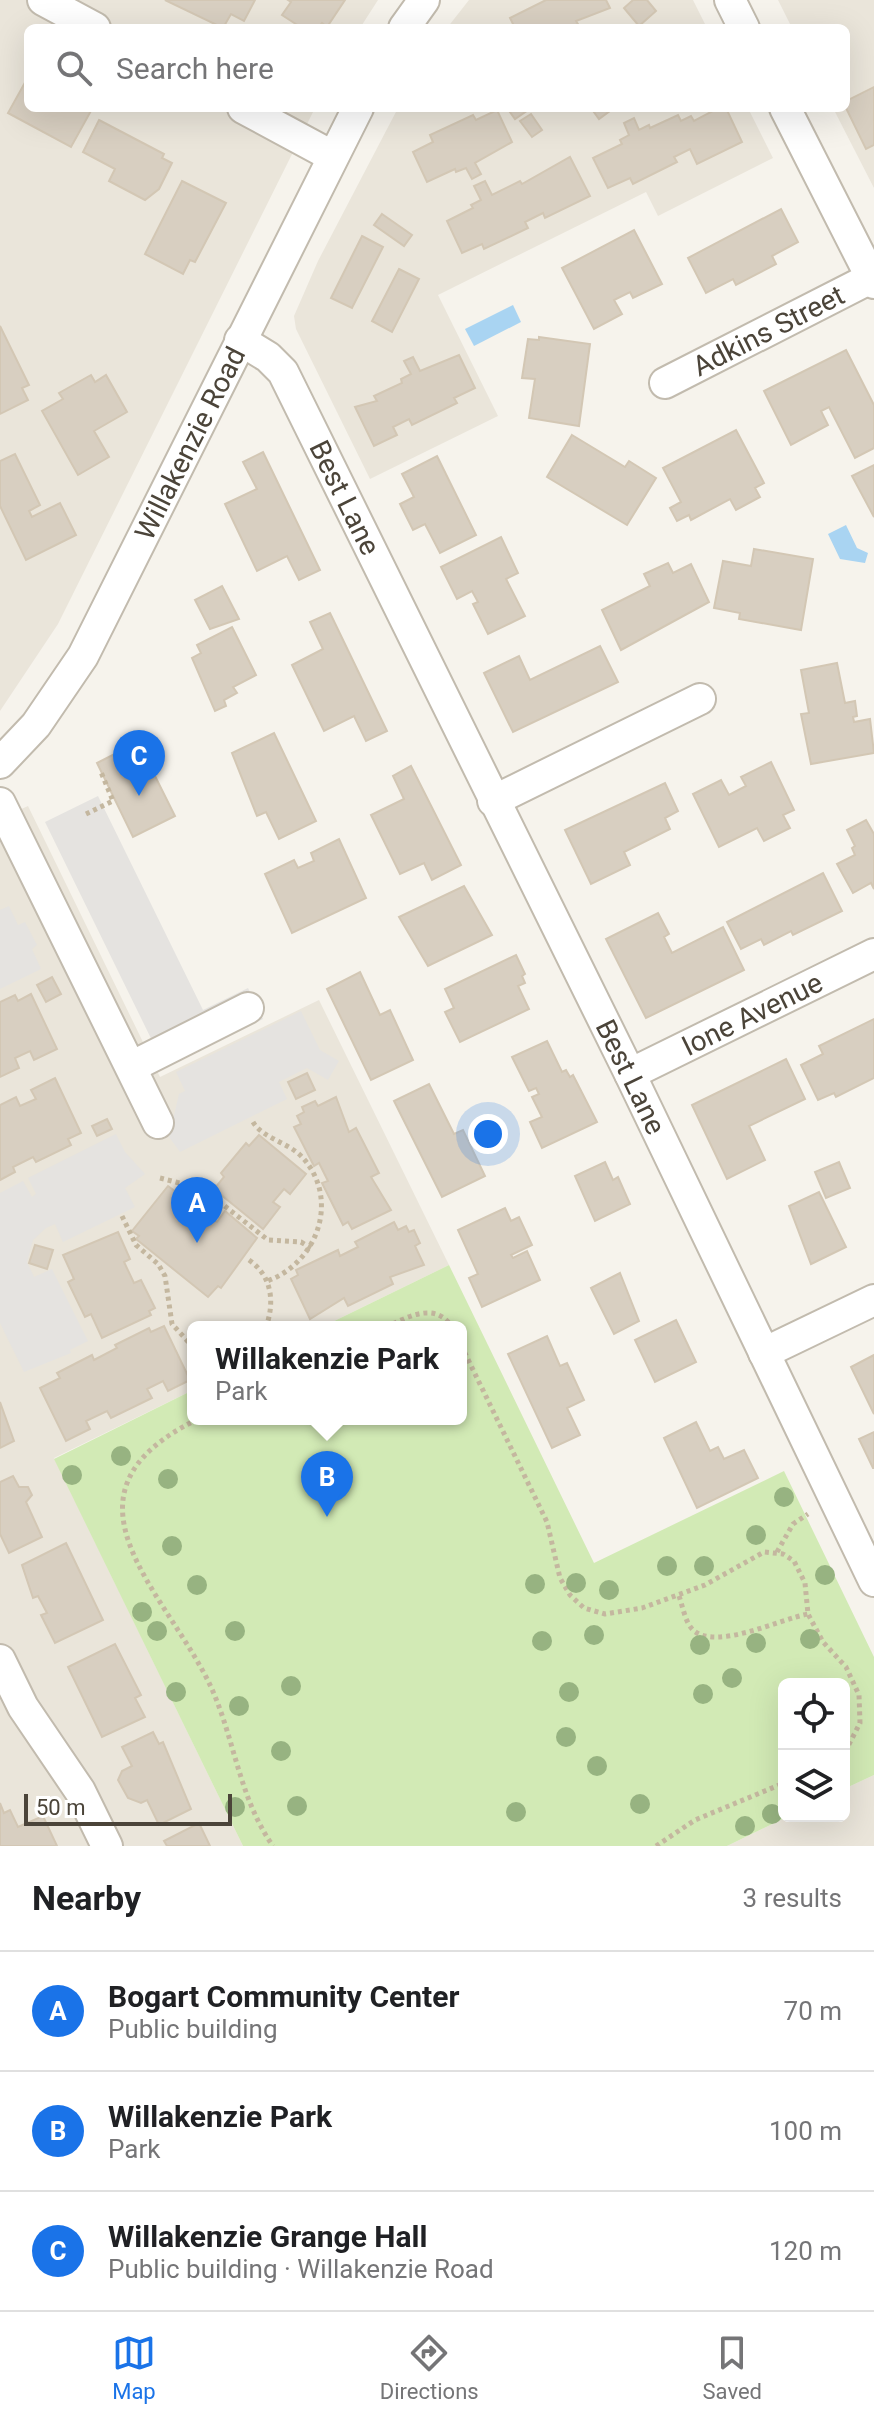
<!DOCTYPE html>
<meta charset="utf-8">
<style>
:root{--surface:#fff;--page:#f2f2f2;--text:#202124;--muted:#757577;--line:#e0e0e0;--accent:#1a73e8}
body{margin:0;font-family:Roboto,sans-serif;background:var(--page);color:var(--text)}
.controls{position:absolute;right:24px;bottom:24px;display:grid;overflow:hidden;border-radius:12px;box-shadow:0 8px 32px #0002}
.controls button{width:72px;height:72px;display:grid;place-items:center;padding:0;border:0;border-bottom:2px solid var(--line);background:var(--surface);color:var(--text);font:40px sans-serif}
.scale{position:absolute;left:24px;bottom:20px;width:208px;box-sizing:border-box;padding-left:8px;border:4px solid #4b4439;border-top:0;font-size:22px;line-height:28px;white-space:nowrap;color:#4b4439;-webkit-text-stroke:6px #fff;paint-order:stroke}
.you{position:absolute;left:488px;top:1134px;width:28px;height:28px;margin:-20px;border:6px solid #fff;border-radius:50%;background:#1a73e8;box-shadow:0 0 0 12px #1a73e833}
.badge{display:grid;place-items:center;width:52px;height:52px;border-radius:50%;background:var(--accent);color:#fff;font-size:26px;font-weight:700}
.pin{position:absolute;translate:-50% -66px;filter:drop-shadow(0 2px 4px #0008)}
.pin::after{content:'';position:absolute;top:42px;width:28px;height:24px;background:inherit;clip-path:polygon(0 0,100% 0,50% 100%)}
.popup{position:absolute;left:187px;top:1321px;width:280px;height:104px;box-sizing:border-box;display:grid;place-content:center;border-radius:12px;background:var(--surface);filter:drop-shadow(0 2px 6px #0005);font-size:26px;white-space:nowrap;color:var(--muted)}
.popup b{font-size:30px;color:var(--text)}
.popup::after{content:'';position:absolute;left:50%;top:100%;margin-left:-16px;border:16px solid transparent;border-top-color:var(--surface)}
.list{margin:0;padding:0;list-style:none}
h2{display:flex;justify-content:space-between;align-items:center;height:104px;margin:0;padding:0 32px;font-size:34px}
h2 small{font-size:26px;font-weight:400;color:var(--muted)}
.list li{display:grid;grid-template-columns:52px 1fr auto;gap:24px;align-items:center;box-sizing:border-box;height:120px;padding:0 32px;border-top:2px solid var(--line)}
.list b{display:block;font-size:30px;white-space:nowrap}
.list p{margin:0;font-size:26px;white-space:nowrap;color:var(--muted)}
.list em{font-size:26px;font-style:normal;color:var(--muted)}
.icon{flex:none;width:44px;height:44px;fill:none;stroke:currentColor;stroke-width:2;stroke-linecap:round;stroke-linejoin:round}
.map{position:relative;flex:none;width:874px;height:1846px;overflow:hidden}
.search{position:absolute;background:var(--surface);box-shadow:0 8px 32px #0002;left:24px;right:24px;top:24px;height:88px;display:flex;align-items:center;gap:20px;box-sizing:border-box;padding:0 28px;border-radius:12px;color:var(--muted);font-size:30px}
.sheet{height:464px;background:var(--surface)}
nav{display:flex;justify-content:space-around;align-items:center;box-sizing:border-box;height:112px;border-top:2px solid var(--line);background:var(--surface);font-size:22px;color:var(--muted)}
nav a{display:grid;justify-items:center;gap:4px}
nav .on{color:var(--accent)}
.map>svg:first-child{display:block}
.residential{fill:#eae5da}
.green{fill:#d2eab5}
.parking{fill:#e5e3e0}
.water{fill:#a9d4f2}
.building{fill:#d8cfc1;stroke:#d3c7b4;stroke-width:2}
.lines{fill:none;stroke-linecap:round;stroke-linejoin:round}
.minor-casing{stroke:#c2bbae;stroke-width:34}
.path{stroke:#c4b79f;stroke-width:5;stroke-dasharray:4 4;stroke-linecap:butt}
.minor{stroke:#fff;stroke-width:30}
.tree{fill:#97b381}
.labels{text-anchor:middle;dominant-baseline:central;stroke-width:6;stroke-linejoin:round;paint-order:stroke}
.street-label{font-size:28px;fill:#4b4439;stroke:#fff}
</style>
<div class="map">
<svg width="874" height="1846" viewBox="0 0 874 1846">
<rect width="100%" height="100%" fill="#f6f3ec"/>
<g class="residential">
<polygon points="0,0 378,0 360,28 28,28 28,108 315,108 58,624 0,711"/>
<polygon points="469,0 693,0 707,28 447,28"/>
<polygon points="778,0 874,0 874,188 833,108 846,108 846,28 792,28"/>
<polygon points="398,108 748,108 773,158 658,216 646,192 438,295 498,416 370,479 296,329 294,316 318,261"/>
<polygon points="28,806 160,1077 319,1000 449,1265 322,1327 193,1327 193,1390 54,1458 243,1846 0,1846 0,819"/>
<polygon points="874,1775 874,1846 727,1846 789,1816 844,1816 844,1789"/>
</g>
<polygon class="green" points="449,1265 594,1563 784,1471 874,1657 874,1775 844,1789 844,1684 784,1684 784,1816 789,1816 727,1846 243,1846 54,1459 193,1390 193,1419 461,1419 461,1327 322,1327"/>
<g class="parking">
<polygon points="98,796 203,1010 248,988 263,1019 165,1067 45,822"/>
<polygon points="9,906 18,925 25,922 37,945 32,949 41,969 0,989 0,910"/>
<polygon points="301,1011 320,1050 339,1061 328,1080 307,1068 279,1082 287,1099 180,1152 169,1137 179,1094 185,1091 176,1072"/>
<polygon points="116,1134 125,1152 145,1174 125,1188 135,1207 63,1242 55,1224 46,1228 33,1240 27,1262 34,1277 52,1269 88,1341 70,1350 71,1353 24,1372 0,1323 0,1193 23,1181 32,1197 36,1194 28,1178"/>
</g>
<g class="water">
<polygon points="513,305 521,322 474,346 465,329"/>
<polygon points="846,525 857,548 868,553 865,563 840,559 828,534"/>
</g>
<g class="building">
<polygon points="165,0 255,0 244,21 231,14 223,28"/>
<polygon points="288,0 345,0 327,27 322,23 318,28 302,28 282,15 291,2"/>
<polygon points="546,0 606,0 610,8 576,21 578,24 570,28 515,28 510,18"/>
<polygon points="633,0 647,0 656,11 639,26 624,8"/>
<polygon points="28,77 28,108 92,109 71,147 8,113"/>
<polygon points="874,87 874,145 866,149 846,108 846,101"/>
<polygon points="507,108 531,108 515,119"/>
<polygon points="591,108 614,108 599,119"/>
<polygon points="711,108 726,108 742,142 697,164 690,149 674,157 677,162 633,184 630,178 608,188 593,158 622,144 620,140 629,135 624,123 634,118 639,130 649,125 650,128 678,115 681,121 691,116 694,121 713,111"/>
<polygon points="497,110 512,142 475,163 481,174 472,179 466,168 456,172 455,169 427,182 413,152 433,142 430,135 473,115 476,120"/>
<polygon points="531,114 542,130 532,137 520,121"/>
<polygon points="99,120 164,154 162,158 172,163 159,189 145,200 109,181 115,169 83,152"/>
<polygon points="570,157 590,196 545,218 543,213 525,222 528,228 484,249 482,244 462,253 447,221 473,208 471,205 481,200 474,186 485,181 492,195 520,181 522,184"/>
<polygon points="182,181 226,203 195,262 190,260 183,274 145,254"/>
<polygon points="781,209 798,242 772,256 776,264 736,285 733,279 706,293 688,258"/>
<polygon points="382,214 412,235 404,246 374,225"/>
<polygon points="634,230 662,284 633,298 630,292 614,300 622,314 594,329 562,268"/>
<polygon points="362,236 383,247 352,308 331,298"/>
<polygon points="399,269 419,279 392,332 372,321"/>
<polygon points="0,326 29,385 22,388 28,400 0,414"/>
<polygon points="539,337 590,344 579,426 529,418 535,379 522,378 528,339 539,340"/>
<polygon points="846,350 874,405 874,448 855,458 829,407 821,411 828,425 791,445 764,391"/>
<polygon points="459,355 475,388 454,398 457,403 412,425 409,419 393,427 397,435 374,446 355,407 377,401 374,396 402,383 401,379 411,374 404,361 413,357 420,371"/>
<polygon points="91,375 95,382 106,375 127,412 94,431 109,457 78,475 42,411 63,399 59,393"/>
<polygon points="736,430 764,483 755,488 760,497 736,510 730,499 691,520 689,515 677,521 670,508 681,502 663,468"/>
<polygon points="572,435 625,467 629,461 656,478 627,525 547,477"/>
<polygon points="263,452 320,570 299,580 287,556 257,571 225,504 257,489 243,462"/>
<polygon points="15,454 40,505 29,511 32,517 60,503 76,535 26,560 0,506 0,461"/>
<polygon points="437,456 476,535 440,553 425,524 413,530 400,504 414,497 402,474"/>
<polygon points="874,465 874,517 852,476"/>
<polygon points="501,537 518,573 506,579 525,616 488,634 473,604 478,602 472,591 457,599 441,567"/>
<polygon points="754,549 813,559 801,630 739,619 740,613 714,608 723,561 751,566"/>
<polygon points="668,563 673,573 691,564 709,602 621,650 602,610 650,586 644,574"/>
<polygon points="222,586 239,619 210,629 195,600"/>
<polygon points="330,613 387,731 366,741 354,716 324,731 292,665 323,649 310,622"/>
<polygon points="232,627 256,675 233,687 237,693 224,700 226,706 215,711 192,658 201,653 197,645"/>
<polygon points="600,646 618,682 513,732 484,673 519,656 530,680"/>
<polygon points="837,663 845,703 855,701 857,716 853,717 854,722 870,719 874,753 811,764 801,714 809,713 801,670"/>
<polygon points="274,733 316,821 279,839 266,812 257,816 232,753"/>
<polygon points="138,742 175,816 133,837 97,763"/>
<polygon points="771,762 794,810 783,815 790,828 764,841 757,828 719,847 693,794 721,780 729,795 746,786 741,777"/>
<polygon points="411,766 461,865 432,880 424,863 400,874 371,815 404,799 393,776"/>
<polygon points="665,783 678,811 665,818 670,829 624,852 630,865 591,884 565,830"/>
<polygon points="866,820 874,834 874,889 871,883 853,893 837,864 855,855 852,848 855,846 847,830"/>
<polygon points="339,839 366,898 292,933 265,874 294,860 298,868 314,861 311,853"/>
<polygon points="823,873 842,911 793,935 791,931 764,945 761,939 741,949 727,922"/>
<polygon points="464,886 492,935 428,966 399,917"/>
<polygon points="658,913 669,934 664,937 672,953 723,927 744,970 646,1018 606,939"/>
<polygon points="516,955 525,974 522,976 525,983 518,986 529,1009 460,1042 445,1012 454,1008 445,989"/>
<polygon points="360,972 380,1015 390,1010 413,1060 371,1080 327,989"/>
<polygon points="52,977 61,994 46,1002 37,985"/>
<polygon points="31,994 57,1049 34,1060 30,1051 15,1058 19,1068 0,1077 0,1002 15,995 18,1001"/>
<polygon points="874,1019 874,1078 836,1097 834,1093 818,1100 801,1065 823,1054 819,1046"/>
<polygon points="547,1041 562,1072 566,1070 570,1077 573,1075 597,1122 542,1148 530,1122 542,1117 532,1097 539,1094 536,1088 529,1091 512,1057"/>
<polygon points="786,1059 805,1099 749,1126 765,1160 727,1179 692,1105"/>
<polygon points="307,1073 315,1090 296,1099 288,1082"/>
<polygon points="55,1078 81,1133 68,1139 71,1145 36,1162 33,1157 13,1167 15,1172 0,1180 0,1105 16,1097 20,1106 36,1099 31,1090"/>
<polygon points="429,1084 454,1134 463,1130 485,1176 442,1197 394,1101"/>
<polygon points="336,1097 349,1132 356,1128 379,1173 371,1177 391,1210 352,1229 348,1222 343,1225 322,1183 328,1181 319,1163 314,1166 294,1127 301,1124 297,1116 304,1112 302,1107 315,1101 318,1106"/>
<polygon points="107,1119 112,1129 97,1136 92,1126"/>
<polygon points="259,1135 306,1174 290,1194 284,1189 273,1202 280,1207 263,1229 214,1189 224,1177 221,1173 246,1143 249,1146"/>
<polygon points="605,1162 613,1180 618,1177 630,1204 595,1221 575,1176"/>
<polygon points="839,1162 850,1188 826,1198 815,1172"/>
<polygon points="168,1186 217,1222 225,1211 257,1238 221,1288 218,1286 208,1297 136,1239 139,1236 132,1231"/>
<polygon points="819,1192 846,1247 811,1264 789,1206"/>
<polygon points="505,1208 511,1221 519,1217 532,1245 511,1255 513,1258 527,1251 540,1280 482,1307 469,1278 478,1274 458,1230"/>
<polygon points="394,1222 398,1230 406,1226 409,1232 414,1230 420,1243 415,1246 424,1265 390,1277 393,1284 348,1306 344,1298 310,1319 291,1279 298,1275 296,1270 338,1250 340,1256 358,1247 355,1242"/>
<polygon points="118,1232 130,1259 124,1262 134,1283 141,1280 155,1308 149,1311 151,1315 102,1338 91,1314 85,1317 68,1282 74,1279 63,1255"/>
<polygon points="35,1245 53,1250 47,1269 29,1263"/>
<polygon points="620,1273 639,1321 614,1334 591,1288"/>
<polygon points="676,1320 696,1362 655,1382 635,1340"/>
<polygon points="164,1326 190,1380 168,1391 163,1381 147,1389 152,1398 111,1418 107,1411 86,1421 90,1429 66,1441 40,1388 60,1378 57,1373 92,1355 94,1360 117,1348 115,1345 149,1328 151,1332"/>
<polygon points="547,1336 560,1366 567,1363 584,1400 567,1408 580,1435 552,1448 508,1354"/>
<polygon points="874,1355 874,1414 851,1367"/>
<polygon points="0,1402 14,1441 0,1448"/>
<polygon points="696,1422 710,1451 718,1447 724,1459 744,1450 758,1478 697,1508 664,1438"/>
<polygon points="874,1432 874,1468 873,1468 859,1439"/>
<polygon points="13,1476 19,1487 28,1487 32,1495 26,1502 42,1537 9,1553 0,1534 0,1482"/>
<polygon points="66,1543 103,1620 55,1643 41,1615 47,1613 38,1596 33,1598 22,1565"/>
<polygon points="115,1644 141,1695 135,1698 145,1717 102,1737 68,1667"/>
<polygon points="153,1732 159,1744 163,1742 191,1809 159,1825 147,1800 141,1803 128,1798 118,1780 122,1771 132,1766 122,1747"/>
<polygon points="0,1803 4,1813 10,1810 18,1827 43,1816 57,1846 0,1846"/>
<polygon points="199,1823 210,1846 167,1846 164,1841"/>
</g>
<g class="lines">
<defs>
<g id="minor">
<polyline points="43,0 95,28"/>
<polyline points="730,0 744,28"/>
<polyline points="404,28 424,0"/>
<polyline points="243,108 332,156"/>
<polyline points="785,108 874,283"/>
<path id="s1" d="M 240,340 L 268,357 L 283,372 L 630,1074 L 874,1581"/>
<path id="s2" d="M 665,383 L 871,278"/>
<path id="s3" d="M 0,763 L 36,725 L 83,656 L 358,108"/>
<polyline points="493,801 700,699"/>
<polyline points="0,803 158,1123"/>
<polyline points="131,1067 248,1008"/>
<path id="s4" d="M 630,1074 L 874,954"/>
<polyline points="764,1353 874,1300"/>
<polyline points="0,1660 23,1707 80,1791 107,1846"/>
</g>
</defs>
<use href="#minor" class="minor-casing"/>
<g class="path">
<polyline points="86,814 113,801 101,772"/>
<path d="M 253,1122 C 262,1138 290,1143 303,1158 C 341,1201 316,1264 267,1281"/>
<polyline points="160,1178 203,1189 268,1240 301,1242 311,1248"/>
<polyline points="122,1216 136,1245 158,1264 165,1276 172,1324 193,1347"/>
<path d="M 249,1260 C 272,1276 275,1302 266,1327"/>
<path d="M 386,1327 C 408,1317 435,1301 452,1327"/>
<polyline points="461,1345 547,1522 560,1578 570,1595 584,1608 605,1614 642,1608 705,1585 764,1552 783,1554 794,1561 805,1583 808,1614 823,1642 846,1667 859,1695 860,1723 844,1754"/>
<path d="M 198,1419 C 44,1494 166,1591 211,1687 C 235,1740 239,1798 273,1846"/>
<polyline points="777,1552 793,1524 808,1514"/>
<path d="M 679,1596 C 683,1607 685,1622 693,1630 C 716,1651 780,1619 808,1614"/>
<polyline points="656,1846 695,1820 784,1783"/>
</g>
<use href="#minor" class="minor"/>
</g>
<g class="tree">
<circle cx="121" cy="1456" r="10"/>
<circle cx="72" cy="1475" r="10"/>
<circle cx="168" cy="1479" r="10"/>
<circle cx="784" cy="1497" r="10"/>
<circle cx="756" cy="1535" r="10"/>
<circle cx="172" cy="1546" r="10"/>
<circle cx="667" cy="1566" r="10"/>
<circle cx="704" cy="1566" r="10"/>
<circle cx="825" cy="1575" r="10"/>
<circle cx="576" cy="1583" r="10"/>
<circle cx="535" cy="1584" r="10"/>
<circle cx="197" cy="1585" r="10"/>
<circle cx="609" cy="1590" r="10"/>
<circle cx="142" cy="1612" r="10"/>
<circle cx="157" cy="1631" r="10"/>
<circle cx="235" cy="1631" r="10"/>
<circle cx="594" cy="1635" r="10"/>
<circle cx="810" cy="1639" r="10"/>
<circle cx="542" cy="1641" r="10"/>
<circle cx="756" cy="1643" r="10"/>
<circle cx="700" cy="1645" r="10"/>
<circle cx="732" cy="1678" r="10"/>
<circle cx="291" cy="1686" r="10"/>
<circle cx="176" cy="1692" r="10"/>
<circle cx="569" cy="1692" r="10"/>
<circle cx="703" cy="1694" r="10"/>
<circle cx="239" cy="1706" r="10"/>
<circle cx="566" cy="1737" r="10"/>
<circle cx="281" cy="1751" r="10"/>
<circle cx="597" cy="1766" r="10"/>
<circle cx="640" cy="1804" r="10"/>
<circle cx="297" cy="1806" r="10"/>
<circle cx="235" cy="1807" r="10"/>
<circle cx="516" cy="1812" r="10"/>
<circle cx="772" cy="1814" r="10"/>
<circle cx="745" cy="1826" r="10"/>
</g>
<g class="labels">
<g class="street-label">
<text stroke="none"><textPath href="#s2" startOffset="116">Adkins Street</textPath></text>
<text stroke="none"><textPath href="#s3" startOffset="374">Willakenzie Road</textPath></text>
<text stroke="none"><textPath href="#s1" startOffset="194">Best Lane</textPath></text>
<text stroke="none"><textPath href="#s4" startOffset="136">Ione Avenue</textPath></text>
<text stroke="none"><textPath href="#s1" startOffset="840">Best Lane</textPath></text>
</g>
</g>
</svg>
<div class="controls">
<button><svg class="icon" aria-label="locate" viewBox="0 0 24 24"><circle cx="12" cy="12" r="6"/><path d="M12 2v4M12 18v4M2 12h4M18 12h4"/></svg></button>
<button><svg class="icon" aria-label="layers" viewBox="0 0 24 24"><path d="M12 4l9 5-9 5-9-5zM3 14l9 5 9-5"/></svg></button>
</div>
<div class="scale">50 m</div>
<div class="you"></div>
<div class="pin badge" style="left:197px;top:1243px">A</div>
<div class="pin badge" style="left:327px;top:1517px">B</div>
<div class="popup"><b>Willakenzie Park</b>Park</div>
<div class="pin badge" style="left:139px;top:796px">C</div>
<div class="search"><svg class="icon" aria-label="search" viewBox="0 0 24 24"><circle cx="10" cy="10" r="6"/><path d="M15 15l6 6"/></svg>Search here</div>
</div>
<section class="sheet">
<h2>Nearby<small>3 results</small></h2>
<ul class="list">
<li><span class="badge">A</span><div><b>Bogart Community Center</b><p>Public building</p></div><em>70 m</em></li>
<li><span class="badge">B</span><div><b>Willakenzie Park</b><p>Park</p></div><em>100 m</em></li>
<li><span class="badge">C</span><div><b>Willakenzie Grange Hall</b><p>Public building · Willakenzie Road</p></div><em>120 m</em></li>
</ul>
</section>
<nav>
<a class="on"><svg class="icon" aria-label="map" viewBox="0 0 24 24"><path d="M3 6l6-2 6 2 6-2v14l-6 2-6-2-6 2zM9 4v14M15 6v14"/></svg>Map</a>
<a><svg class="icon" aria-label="directions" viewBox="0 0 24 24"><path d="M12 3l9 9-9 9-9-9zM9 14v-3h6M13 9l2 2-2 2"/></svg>Directions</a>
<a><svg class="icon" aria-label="saved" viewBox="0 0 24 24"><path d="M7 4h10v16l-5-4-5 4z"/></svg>Saved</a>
</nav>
